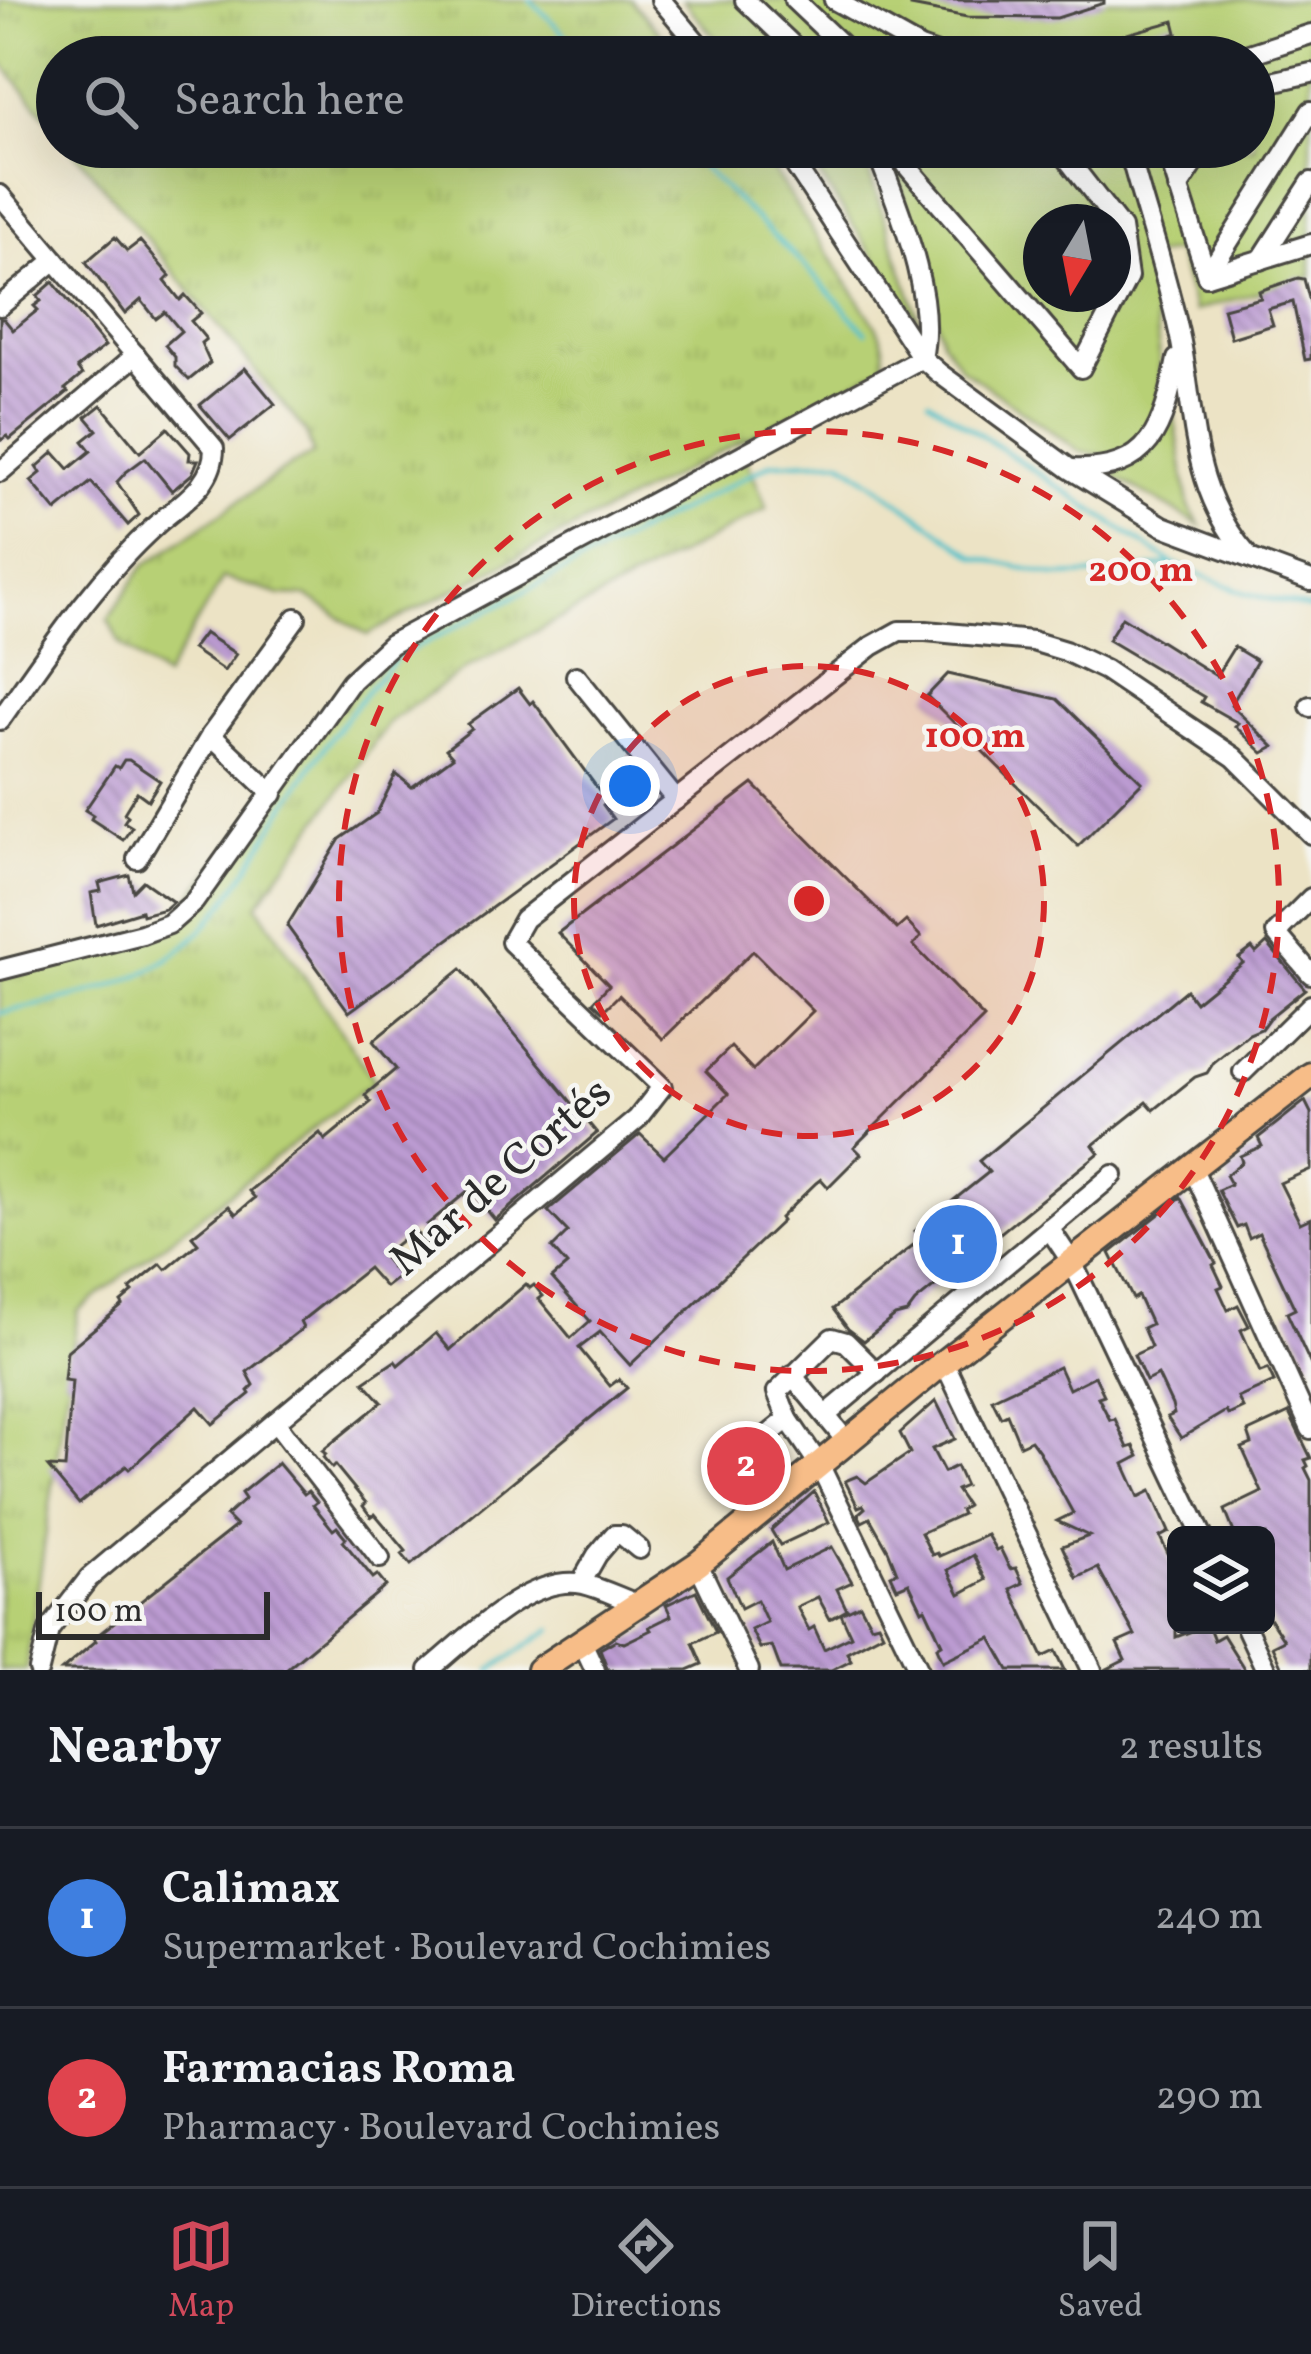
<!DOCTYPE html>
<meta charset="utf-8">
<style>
:root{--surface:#171b24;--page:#20242c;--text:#f1f3f6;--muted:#9ea1a6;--line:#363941;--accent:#d1495b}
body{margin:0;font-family:Vollkorn,serif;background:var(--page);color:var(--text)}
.controls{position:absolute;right:36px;bottom:36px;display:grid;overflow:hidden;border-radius:18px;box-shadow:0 12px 48px #0002}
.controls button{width:108px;height:108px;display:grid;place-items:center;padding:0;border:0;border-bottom:3px solid var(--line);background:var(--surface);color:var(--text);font:60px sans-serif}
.compass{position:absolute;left:1023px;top:204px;width:108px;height:108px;border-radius:50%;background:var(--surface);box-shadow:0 12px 48px #0002;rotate:190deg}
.scale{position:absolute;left:36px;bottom:30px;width:234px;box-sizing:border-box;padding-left:12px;border:6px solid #2b2b2b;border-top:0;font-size:33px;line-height:42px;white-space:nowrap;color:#2b2b2b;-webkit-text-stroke:9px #f6f6f2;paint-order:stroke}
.you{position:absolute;left:630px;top:786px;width:42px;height:42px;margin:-30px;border:9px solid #fff;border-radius:50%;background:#1a73e8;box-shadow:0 0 0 18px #1a73e833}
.badge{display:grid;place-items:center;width:78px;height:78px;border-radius:50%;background:var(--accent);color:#fff;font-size:39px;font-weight:700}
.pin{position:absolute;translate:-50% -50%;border:6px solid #fff;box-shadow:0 3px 12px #0006}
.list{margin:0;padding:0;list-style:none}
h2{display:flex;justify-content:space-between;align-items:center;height:156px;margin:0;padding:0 48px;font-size:51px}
h2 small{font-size:39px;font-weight:400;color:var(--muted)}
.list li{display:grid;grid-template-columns:78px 1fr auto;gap:36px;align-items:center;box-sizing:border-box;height:180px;padding:0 48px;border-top:3px solid var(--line)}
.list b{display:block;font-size:45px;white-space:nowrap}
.list p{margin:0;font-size:39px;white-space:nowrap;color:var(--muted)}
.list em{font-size:39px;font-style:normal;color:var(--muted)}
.icon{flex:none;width:66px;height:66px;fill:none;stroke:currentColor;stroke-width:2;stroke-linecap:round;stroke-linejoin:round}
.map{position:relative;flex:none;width:1311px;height:1670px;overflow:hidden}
.search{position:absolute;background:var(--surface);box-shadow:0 12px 48px #0002;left:36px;right:36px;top:36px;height:132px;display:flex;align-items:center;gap:30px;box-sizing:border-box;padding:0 42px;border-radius:66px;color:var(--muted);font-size:45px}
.sheet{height:516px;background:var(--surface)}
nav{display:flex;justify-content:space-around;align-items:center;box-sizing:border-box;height:168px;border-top:3px solid var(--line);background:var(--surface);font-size:33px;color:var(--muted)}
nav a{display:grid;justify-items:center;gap:6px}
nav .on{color:var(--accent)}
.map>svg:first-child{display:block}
.grass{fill:url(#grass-tufts);stroke:#717e50;stroke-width:3}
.green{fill:#b7d075;stroke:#717e50;stroke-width:3;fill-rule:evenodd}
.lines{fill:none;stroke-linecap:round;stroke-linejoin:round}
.stream{stroke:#53c1c9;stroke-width:4.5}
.building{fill:url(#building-back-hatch);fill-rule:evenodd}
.minor-casing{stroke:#484742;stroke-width:24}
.major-casing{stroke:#484742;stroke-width:30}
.minor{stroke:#fff;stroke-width:18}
.major{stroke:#f7bd88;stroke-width:24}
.ring{fill:none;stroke:#d62828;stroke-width:6;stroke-dasharray:21 15}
.labels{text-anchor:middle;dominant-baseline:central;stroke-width:9;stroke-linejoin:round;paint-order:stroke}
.street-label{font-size:45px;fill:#2b2b2b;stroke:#f6f6f2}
.centre{fill:#d62828;stroke:#f6f6f2;stroke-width:6}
.ring-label{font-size:36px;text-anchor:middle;font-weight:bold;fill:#d62828;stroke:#f6f6f2;stroke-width:9;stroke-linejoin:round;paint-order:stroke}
</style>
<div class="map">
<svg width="1311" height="1670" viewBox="0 0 1311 1670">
<defs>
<pattern id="grass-tufts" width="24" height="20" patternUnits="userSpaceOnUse" patternTransform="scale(3)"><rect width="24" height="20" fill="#b7d075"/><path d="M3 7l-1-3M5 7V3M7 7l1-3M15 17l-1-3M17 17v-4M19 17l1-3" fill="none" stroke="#9eb365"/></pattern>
<pattern id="building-back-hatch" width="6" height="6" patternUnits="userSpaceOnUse" patternTransform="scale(3)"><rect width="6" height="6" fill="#bc9bd2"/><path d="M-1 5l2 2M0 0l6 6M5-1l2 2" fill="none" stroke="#997fab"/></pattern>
</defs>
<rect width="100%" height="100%" fill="#f6f6f2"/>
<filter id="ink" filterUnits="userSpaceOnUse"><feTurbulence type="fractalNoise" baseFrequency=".00833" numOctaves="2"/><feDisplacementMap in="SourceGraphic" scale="24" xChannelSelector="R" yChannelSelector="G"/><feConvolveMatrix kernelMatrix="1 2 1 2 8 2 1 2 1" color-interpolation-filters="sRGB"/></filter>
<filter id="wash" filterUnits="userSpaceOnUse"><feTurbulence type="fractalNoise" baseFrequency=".004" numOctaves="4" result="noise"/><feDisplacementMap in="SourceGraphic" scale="48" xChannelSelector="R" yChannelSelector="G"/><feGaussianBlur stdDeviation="2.7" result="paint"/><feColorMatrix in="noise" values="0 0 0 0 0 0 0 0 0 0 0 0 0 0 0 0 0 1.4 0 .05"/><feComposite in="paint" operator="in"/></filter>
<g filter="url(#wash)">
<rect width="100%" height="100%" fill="#ece3c5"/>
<g class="grass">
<polygon points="0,0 631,0 681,57 57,57 57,130 0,61"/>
<path d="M 71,147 L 757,147 L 876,326 C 884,341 887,351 882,368 L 367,635 L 307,596 L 281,595 L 223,578 L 164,678 L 120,644 L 108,619 L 144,566 L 291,465 L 313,454 L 306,432 Z"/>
<polygon points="744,453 767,508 467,668 390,721 257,905 374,1081 78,1311 26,1670 0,1670 0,970 169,924 391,644"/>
</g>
<g class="green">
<path d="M 683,0 L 1311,0 L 1311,277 L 1194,311 L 1176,251 L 1144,258 C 1152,304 1168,372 1155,417 C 1150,436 1132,446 1117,457 L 1081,452 L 961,368 L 942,340 L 895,165 L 897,151 L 867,147 L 1254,147 L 1254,57 L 731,57 ZM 1041,222 L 1113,222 L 1113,294 L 1041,294 Z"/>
<polygon points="801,147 860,147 920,322 906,305"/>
<path d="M 1174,415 L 1189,507 L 1200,525 L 1110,474 C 1147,459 1154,449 1174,415 Z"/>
</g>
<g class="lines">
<g class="stream">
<polyline points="530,0 588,57"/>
<polyline points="681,147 803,264 866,332"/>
<polyline points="929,400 1173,564"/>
<path d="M 0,1013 C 52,1002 112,992 158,965 C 220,928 251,862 288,802 C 321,750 355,701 398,657 L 772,463 L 841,460 L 976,557 L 1056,576 L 1115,574 L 1175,564 L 1245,593 L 1311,609"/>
<polyline points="491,1670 552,1629"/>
</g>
</g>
<g id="blocks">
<g class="building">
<polygon points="912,0 1104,0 1104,3 1057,18 967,17 911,6"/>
<polygon points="1174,21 1177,33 1109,57 1105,53 1073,55 1072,49"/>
<polygon points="115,237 127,251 140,241 170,276 165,281 180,300 185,295 201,313 191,321 206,339 201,343 210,363 189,380 175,366 175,357 165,345 181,331 165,312 156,319 141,300 125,314 86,262"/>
<polygon points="1298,278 1304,279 1311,306 1311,359 1305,360 1293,302 1268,309 1273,325 1231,338 1223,308 1261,298 1259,291"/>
<polygon points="53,282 105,346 77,368 82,375 65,389 68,392 10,439 7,436 0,441 0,319 4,319 13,330 38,310 34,306 41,301 37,296"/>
<polygon points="245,368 275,404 230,440 200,405"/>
<polygon points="101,405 140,452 168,428 190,453 189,460 198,460 192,474 172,491 145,458 126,472 117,482 139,515 128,525 91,482 56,511 31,481 41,473 37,467 54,452 69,469 91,451 83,441 97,430 86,417"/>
<polygon points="1122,617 1216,676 1234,647 1257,661 1231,705 1274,747 1263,753 1235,726 1238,723 1201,702 1204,697 1108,640"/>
<polygon points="204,633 236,654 224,671 192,649"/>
<polygon points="948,674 1057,699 1142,782 1078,846 927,696"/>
<polygon points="518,688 530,704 533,701 607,801 603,805 613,819 349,1012 287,926 340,839 377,813 396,774 412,787 453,757 446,749 472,729 468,724"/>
<polygon points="124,760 129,760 160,781 148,800 137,792 124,813 128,816 124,822 132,827 123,840 91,819 93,815 85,810 115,766 119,768"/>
<polygon points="753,784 897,929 906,921 921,937 913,945 984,1018 854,1147 861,1154 828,1187 821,1179 816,1183 780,1218 782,1221 630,1365 600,1332 579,1348 610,1386 619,1379 627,1388 411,1565 402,1554 406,1551 375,1514 371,1517 363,1506 366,1503 335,1465 332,1468 323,1457 326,1454 322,1451 382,1402 364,1382 395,1361 398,1365 436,1333 450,1350 526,1284 530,1288 534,1285 543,1296 539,1299 571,1338 590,1321 552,1278 567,1265 552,1248 568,1232 548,1211 640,1134 664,1157 728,1094 706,1071 731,1047 753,1070 813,1011 753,951 663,1039 619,995 603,1011 593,1002 609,985 558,933"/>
<polygon points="129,875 133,891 143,881 173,902 165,909 142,915 141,911 96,925 91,893 101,891 99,883"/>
<polygon points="1267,943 1305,989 1269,1018 1261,1029 1249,1034 1214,1062 1207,1073 1195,1077 1154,1110 1147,1102 1093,1145 1099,1153 915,1302 907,1313 895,1316 864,1341 848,1329 833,1309 921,1239 915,1231 989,1172 979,1161 1186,990 1195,1002 1243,963 1239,958 1252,948 1256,953"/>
<polygon points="461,969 597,1133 495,1220 470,1189 427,1225 442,1241 431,1250 414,1230 382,1256 399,1276 385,1287 368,1268 300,1322 303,1328 247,1372 254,1385 248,1391 250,1394 213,1424 198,1407 129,1469 126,1466 79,1504 48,1467 65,1468 72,1381 64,1380 67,1351 123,1305 121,1302 133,1292 130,1289 151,1272 161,1264 166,1270 198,1243 192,1236 229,1206 236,1214 255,1198 249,1191 320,1133 325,1140 371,1102 365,1095 396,1069 373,1041"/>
<polygon points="1305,1101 1311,1113 1311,1169 1280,1183 1300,1223 1311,1218 1311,1365 1287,1313 1295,1309 1259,1233 1249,1238 1244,1225 1237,1228 1218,1190 1231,1184 1226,1175 1242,1162 1240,1156 1262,1146 1258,1138"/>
<polygon points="1181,1197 1216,1263 1213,1265 1223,1286 1218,1288 1228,1310 1238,1305 1249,1326 1241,1330 1260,1372 1268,1369 1274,1382 1238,1398 1243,1408 1228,1415 1226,1411 1181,1438 1167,1417 1174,1414 1172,1405 1158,1375 1146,1381 1134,1355 1151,1347 1143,1328 1151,1324 1138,1296 1133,1299 1110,1253"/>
<polygon points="1059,1367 1069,1389 1095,1376 1104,1395 1098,1397 1110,1420 1115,1419 1128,1448 1134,1446 1139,1456 1124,1464 1139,1497 1151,1491 1169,1532 1160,1537 1176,1571 1176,1637 1208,1625 1214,1640 1223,1635 1245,1670 1105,1670 1125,1660 1117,1643 1135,1635 1098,1568 1077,1578 1062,1546 1089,1536 1057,1521 1073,1513 1039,1451 1031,1440 1020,1445 1007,1414 1001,1417 992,1399"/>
<path d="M 936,1401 L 955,1439 L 932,1449 L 944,1472 L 956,1466 L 965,1486 L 956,1490 L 967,1506 L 960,1510 L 962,1514 L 921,1533 L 932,1555 L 937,1553 L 939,1556 L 987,1535 L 996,1550 L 1000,1548 L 1010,1569 L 1016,1568 L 1023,1583 L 1011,1589 L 1043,1657 L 1056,1651 L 1065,1670 L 1009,1670 L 991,1638 L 943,1661 L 937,1647 L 942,1644 L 925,1608 L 922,1610 L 909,1583 L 897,1588 L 891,1575 L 897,1572 L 888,1550 L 870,1518 L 862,1522 L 858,1514 L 865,1508 L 863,1505 L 858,1507 L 845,1481 L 857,1476 L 866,1483 L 910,1453 L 900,1433 ZM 973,1555 L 986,1580 L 960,1594 L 948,1570 Z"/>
<polygon points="1289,1413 1311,1458 1305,1460 1308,1466 1305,1468 1311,1480 1311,1670 1283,1670 1272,1646 1284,1640 1266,1613 1266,1535 1235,1535 1225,1510 1262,1492 1242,1448 1252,1444 1248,1432"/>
<polygon points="278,1463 304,1494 308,1491 317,1502 313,1505 333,1530 337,1527 346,1538 343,1541 373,1578 377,1575 386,1586 285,1670 62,1670 96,1641 94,1638 236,1526 226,1516 245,1499 241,1493"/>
<polygon points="814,1492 829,1522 780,1545 771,1530"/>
<polygon points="772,1542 784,1570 832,1547 852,1582 837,1589 847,1610 830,1619 818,1597 797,1607 809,1630 814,1627 824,1649 851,1636 841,1614 860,1605 871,1625 878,1623 883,1633 847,1652 851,1660 831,1670 781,1670 772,1646 760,1648 751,1630 767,1622 757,1600 741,1608 727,1577"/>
<polygon points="696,1591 716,1632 693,1643 702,1664 688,1670 608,1670 600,1649 616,1640 624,1643 651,1630 649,1627 671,1616 666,1605"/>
</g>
</g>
</g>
<g filter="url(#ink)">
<use href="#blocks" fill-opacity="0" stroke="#484742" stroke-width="3"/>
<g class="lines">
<defs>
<g id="minor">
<polyline points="661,0 709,57"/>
<polyline points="745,0 805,57"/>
<polyline points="794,0 854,57"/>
<polyline points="834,0 920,48 946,57"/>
<polyline points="1240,57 1311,34"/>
<polyline points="1254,86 1311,73"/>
<polyline points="783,147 922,358 939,373 1070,469 1163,526 1311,581"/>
<polyline points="915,147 907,166 1081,368 1128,277 1121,228 1058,147"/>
<path d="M 1128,147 C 1145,212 1168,277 1181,342 C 1196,423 1191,491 1249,557"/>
<polyline points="1166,147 1207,276 1311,244"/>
<polyline points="1178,188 1205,147"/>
<path d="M 0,195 L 214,448 C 214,485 182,502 156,525 C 94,581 48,652 0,720"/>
<polyline points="1261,260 1311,182"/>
<polyline points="1207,276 1311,111"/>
<polyline points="0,306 55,260"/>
<path d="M 1071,469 C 1152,472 1163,428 1177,359"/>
<polyline points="0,472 136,355"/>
<polyline points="576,676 676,800"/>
<polyline points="1310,706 1311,707"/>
<polyline points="211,735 273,794"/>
<polyline points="137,859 211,735 296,618"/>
<polyline points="1311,898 1276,933 1311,974"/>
<path d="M 0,970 L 142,934 L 169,924 L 194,902 L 351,681 L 391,644 L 922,358 C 936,295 900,213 878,154 L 880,147"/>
<polyline points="1243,1072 1311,1005"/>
<polyline points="1193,1169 1311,1429"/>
<polyline points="1049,1228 1073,1264 1202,1535"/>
<polyline points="944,1362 1092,1670"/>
<polyline points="792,1375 848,1443"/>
<polyline points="826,1415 1113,1175"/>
<polyline points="788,1419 777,1392 832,1338 846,1342 877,1373"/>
<polyline points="275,1422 380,1558"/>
<polyline points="766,1466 788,1492"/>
<polyline points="763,1512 730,1466 788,1419 820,1466 919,1670"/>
<polyline points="698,1564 749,1670"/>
<polyline points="581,1583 597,1555 614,1535 622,1535 639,1549"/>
<polyline points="1245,1625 1266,1670"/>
<polyline points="582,1642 595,1670"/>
<polyline points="39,1670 49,1630 89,1578 637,1119 662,1087 511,942 524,919 872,646 899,631 926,631 1032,641 1065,651 1105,670 1234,757 1311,834"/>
<path d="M 429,1670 C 467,1639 530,1573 583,1584 C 601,1588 620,1598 637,1604"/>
</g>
<polyline id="major" points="539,1670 698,1564 944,1362 1311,1075"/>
</defs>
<use href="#minor" class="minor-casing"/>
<use href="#major" class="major-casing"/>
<use href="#minor" class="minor"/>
<use href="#major" class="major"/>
</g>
</g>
<circle cx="809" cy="901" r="235" fill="#d62828" fill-opacity=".12"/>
<g class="ring">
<circle cx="809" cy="901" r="235"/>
<circle cx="809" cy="901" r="470"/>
</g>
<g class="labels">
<g class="street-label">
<text transform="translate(502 1178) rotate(-41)">Mar de Cortés</text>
</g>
</g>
<circle cx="809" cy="901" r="18" class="centre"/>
<g class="ring-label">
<text x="1141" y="581">200 m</text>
<text x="975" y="747">100 m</text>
</g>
</svg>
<div class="controls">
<button><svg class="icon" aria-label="layers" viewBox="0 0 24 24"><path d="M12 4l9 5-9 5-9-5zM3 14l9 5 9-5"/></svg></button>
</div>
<svg class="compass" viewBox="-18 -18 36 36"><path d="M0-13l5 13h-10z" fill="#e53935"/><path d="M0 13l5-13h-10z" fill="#9ea1a6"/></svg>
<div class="scale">100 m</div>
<div class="you"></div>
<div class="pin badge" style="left:958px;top:1244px;background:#3f7fe0">1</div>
<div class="pin badge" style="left:746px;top:1466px;background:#e0444e">2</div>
<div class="search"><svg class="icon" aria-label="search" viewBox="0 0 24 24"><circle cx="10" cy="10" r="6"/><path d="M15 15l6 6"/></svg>Search here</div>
</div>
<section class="sheet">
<h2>Nearby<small>2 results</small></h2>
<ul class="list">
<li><span class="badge" style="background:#3f7fe0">1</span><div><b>Calimax</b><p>Supermarket · Boulevard Cochimies</p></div><em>240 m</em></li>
<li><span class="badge" style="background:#e0444e">2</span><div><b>Farmacias Roma</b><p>Pharmacy · Boulevard Cochimies</p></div><em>290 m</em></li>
</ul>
</section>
<nav>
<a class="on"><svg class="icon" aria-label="map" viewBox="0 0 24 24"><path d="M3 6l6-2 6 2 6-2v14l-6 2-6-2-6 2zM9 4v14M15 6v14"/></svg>Map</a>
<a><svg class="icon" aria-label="directions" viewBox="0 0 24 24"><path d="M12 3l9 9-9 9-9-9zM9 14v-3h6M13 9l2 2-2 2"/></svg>Directions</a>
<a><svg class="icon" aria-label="saved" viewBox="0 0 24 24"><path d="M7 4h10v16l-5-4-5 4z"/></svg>Saved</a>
</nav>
